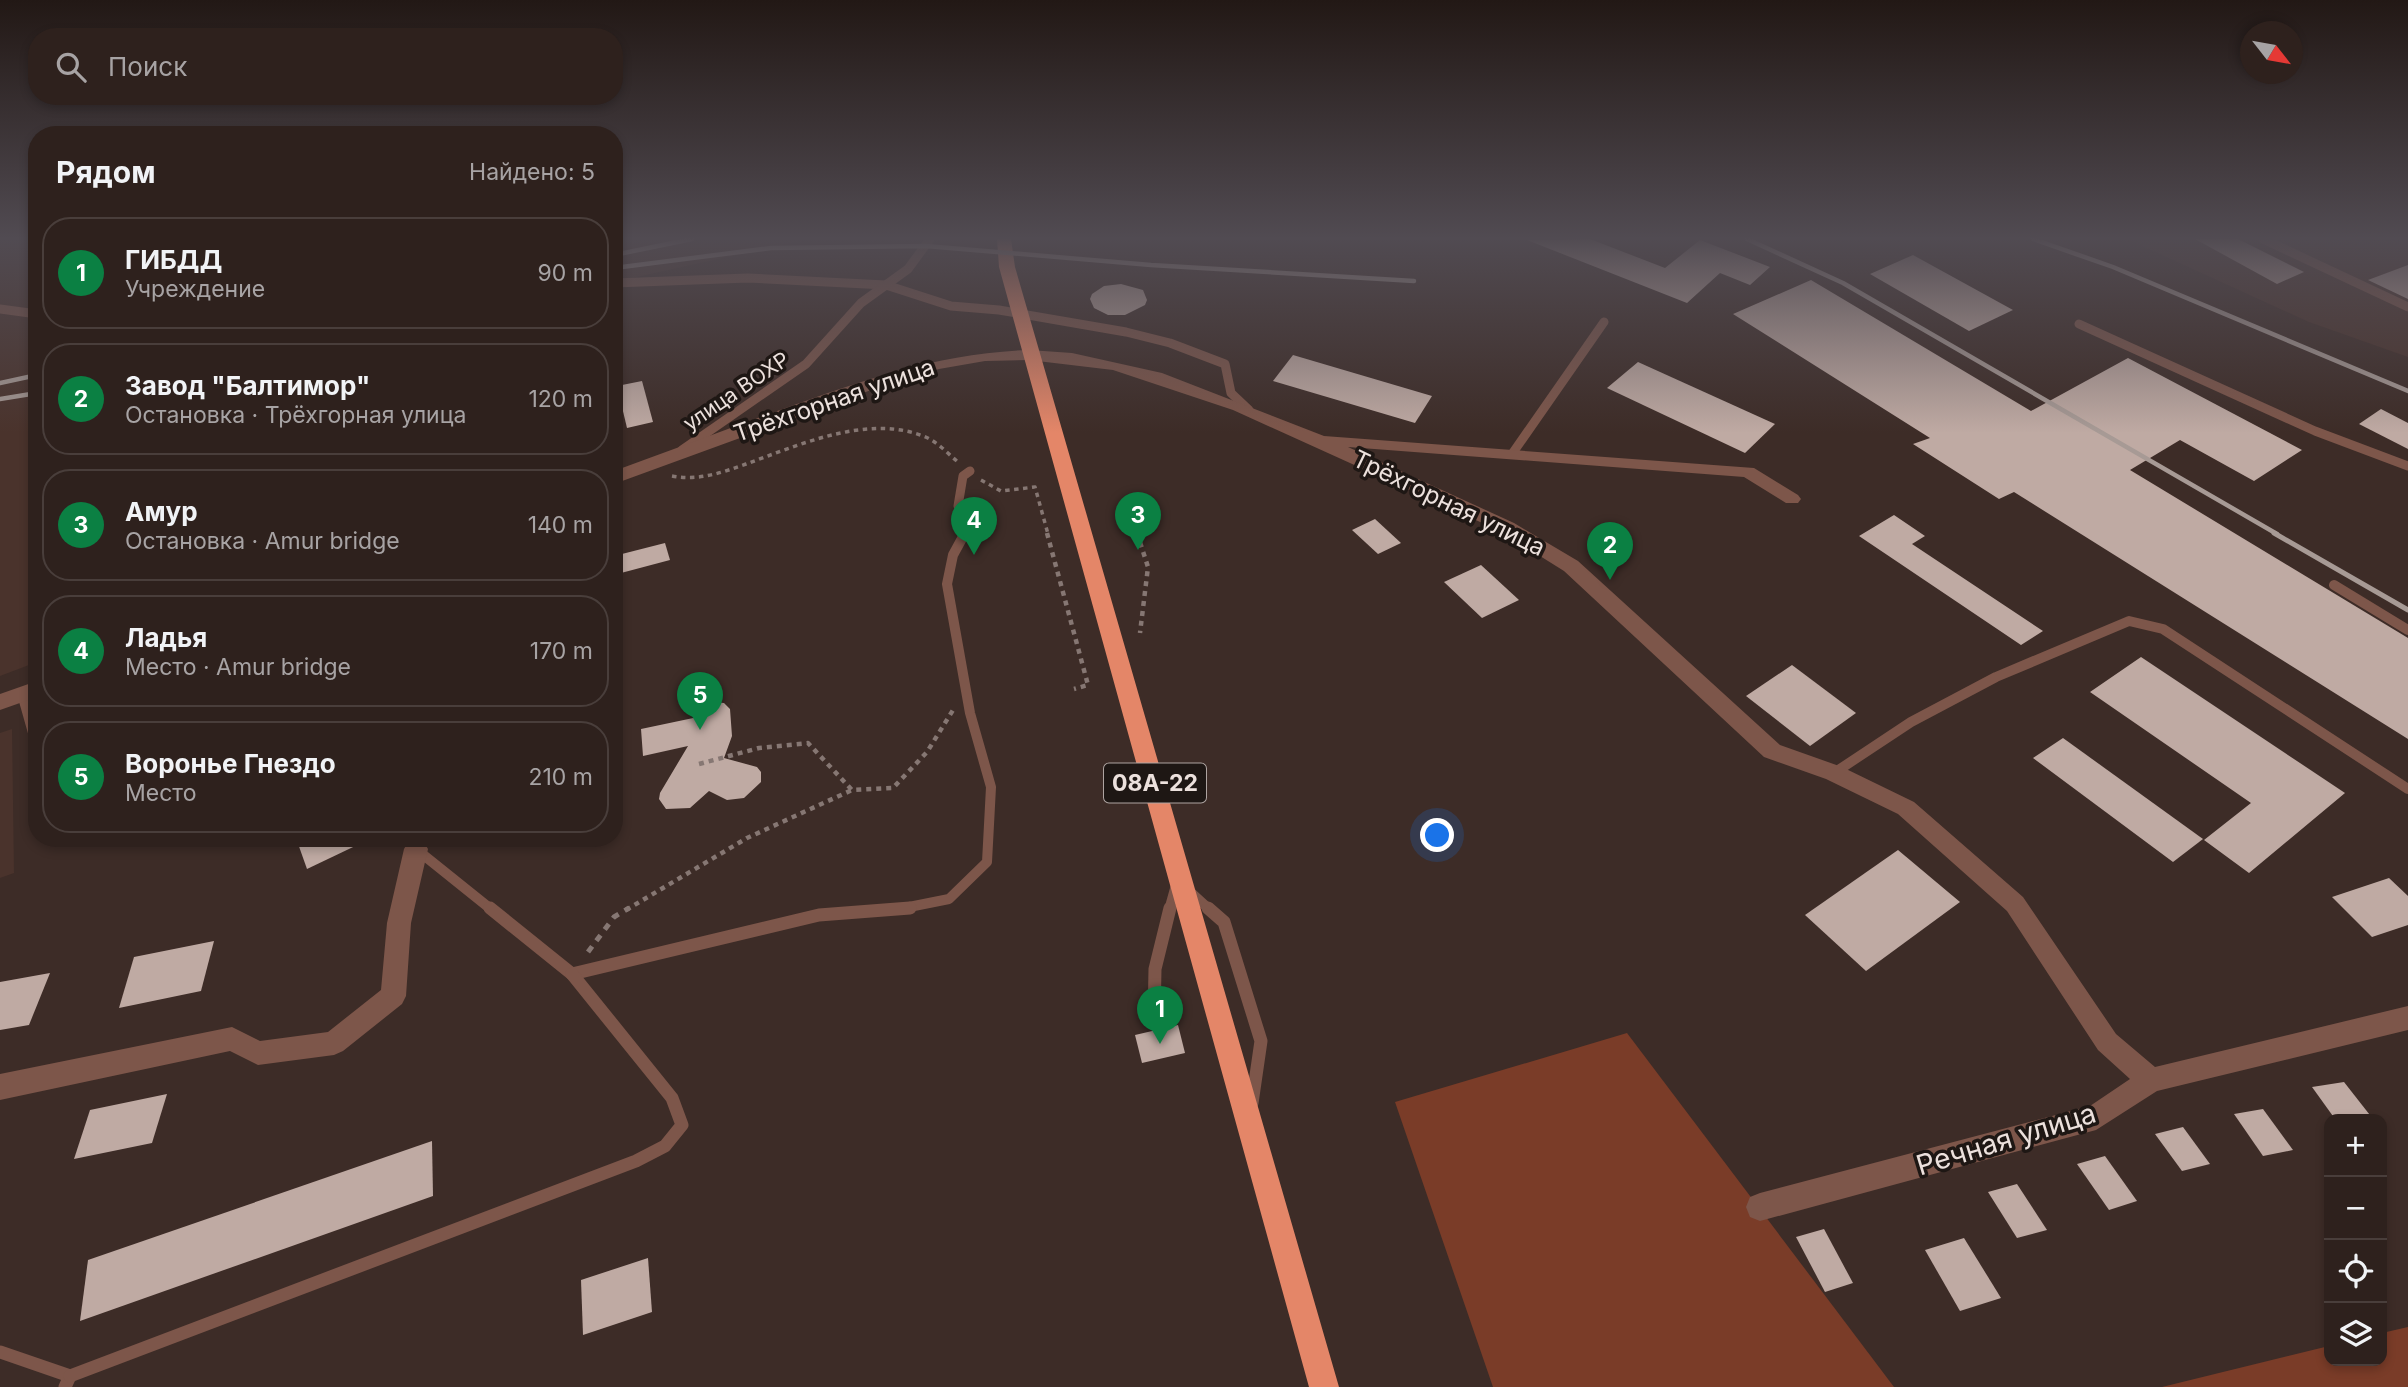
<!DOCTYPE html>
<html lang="ru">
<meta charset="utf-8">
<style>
:root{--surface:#2e211d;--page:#3a2e2a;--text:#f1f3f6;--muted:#a7a3a4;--line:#493e3b;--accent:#0b8043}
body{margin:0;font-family:Inter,sans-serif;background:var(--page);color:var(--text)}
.controls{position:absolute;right:21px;bottom:21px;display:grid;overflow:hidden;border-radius:14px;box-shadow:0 4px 10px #0003}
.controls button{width:63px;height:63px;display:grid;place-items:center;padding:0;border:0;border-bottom:2px solid var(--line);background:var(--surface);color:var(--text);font:35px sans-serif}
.compass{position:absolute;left:2240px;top:21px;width:63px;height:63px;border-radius:50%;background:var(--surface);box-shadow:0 4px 10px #0003;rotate:121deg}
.you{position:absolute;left:1438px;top:836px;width:24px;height:24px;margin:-18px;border:5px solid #fff;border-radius:50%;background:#1a73e8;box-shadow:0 0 0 10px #1a73e833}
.badge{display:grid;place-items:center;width:46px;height:46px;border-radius:50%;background:var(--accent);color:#fff;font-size:23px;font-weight:700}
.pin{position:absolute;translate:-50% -58px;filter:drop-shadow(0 2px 4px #0008)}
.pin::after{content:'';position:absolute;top:37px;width:24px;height:21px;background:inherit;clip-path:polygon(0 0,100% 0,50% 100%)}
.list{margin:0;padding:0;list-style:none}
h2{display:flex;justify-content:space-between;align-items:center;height:91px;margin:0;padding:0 28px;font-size:30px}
h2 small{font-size:23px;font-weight:400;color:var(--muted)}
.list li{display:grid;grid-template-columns:46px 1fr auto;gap:21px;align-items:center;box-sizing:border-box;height:112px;margin:0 14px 14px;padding:0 14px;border:2px solid var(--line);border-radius:28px}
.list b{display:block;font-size:26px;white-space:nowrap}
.list p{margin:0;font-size:23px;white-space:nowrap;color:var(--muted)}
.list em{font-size:23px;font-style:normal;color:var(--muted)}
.icon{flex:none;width:38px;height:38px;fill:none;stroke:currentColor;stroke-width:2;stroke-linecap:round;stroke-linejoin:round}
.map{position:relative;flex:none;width:2408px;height:1387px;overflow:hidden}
.search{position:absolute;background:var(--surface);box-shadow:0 4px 10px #0003;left:28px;top:28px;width:595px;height:77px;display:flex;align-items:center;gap:18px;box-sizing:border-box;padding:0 24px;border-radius:28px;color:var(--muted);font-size:26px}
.panel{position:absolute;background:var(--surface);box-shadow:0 4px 10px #0003;left:28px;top:126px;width:595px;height:721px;border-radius:28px}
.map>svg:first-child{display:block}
.built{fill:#4a332c}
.green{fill:#7a3c28}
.building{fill:#bfaaa3}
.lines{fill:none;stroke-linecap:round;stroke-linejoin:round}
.path-far2{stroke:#867773;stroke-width:3.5;stroke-dasharray:4.5 4.5;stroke-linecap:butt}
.path-far1{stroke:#867773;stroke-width:4.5;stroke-dasharray:5 5;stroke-linecap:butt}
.path{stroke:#867773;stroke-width:5;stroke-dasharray:7 7;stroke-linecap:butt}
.lane-far2{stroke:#7d564a;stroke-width:9}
.lane-far1{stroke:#7d564a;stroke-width:10}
.lane{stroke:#7d564a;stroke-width:13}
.street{fill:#7d564a;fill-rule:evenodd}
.highway{fill:#e48668;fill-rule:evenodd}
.rail-far1{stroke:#a79a95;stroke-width:4.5}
.rail{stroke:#a79a95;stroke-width:5}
.labels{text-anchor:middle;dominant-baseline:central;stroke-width:7;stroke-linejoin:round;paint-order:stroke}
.far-street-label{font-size:21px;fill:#ece1dd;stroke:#1e1714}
.shield{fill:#1e1714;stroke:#aea4a1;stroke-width:2}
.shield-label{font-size:23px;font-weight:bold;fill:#ece1dd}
.street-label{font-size:24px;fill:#ece1dd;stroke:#1e1714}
.near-street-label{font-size:28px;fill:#ece1dd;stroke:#1e1714}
</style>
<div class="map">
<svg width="2408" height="1387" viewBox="0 0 2408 1387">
<rect width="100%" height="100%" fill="#3d2c27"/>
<g class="built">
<polygon points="0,239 37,239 37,662 0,676"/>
<polygon points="614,239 809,239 614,282"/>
<polygon points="2127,239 2408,239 2408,357 2309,322"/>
<polygon points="12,729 14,873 0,878 0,733"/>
</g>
<g class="green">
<polygon points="1627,1033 1894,1387 1493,1387 1395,1102"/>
<polygon points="2408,1327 2408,1387 2162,1387 2329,1346 2329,1361 2382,1361 2382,1333"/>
</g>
<g class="building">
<polygon points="1590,239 1665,268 1700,240 1770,267 1750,285 1720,273 1687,303 1527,240"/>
<polygon points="2195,239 2238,239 2304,272 2277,284"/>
<polygon points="1913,255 2013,310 1969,331 1870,274"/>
<polygon points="2408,265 2408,299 2368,280"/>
<polygon points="1811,280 2031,411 2128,358 2302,450 2254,481 2180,440 2130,470 2408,638 2408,739 2014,492 1999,499 1913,444 1930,438 1733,314"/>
<polygon points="1121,284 1143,290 1147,300 1145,305 1125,315 1108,315 1094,308 1090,299 1092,294 1104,286"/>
<polygon points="1293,355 1432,396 1415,423 1273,381"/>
<polygon points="1638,362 1775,424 1745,453 1607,388"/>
<polygon points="642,381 653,422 627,428 617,386"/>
<polygon points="2381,409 2408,423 2408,449 2359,424"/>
<polygon points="1894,515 1925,536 1912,544 2043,631 2021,645 1859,536"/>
<polygon points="1375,519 1401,543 1378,554 1352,530"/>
<polygon points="665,543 670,560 621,573 618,555"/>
<polygon points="1481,565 1519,600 1482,618 1444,582"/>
<polygon points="2141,657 2345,793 2249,873 2204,840 2251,803 2090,692"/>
<polygon points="1792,665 1856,713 1810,746 1746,696"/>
<polygon points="712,702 724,703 730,709 732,736 724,758 757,767 761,772 761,782 744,798 727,800 709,791 690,808 666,809 659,799 660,793 688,746 643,756 641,729 698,717 702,708"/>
<polygon points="2063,738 2203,839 2173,862 2033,758"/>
<polygon points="296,838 372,838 307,869"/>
<polygon points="1898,850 1960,902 1866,971 1805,915"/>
<polygon points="2389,878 2408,896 2408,925 2372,937 2332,897"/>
<polygon points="214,941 201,991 119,1008 134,957"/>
<polygon points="50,973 29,1025 0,1030 0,982"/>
<polygon points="1178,1025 1185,1053 1142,1063 1135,1035"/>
<polygon points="2344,1082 2373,1119 2335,1119 2312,1087"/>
<polygon points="167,1094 152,1143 74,1159 90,1110"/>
<polygon points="2263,1109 2293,1150 2263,1156 2234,1114"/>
<polygon points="2183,1127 2210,1164 2182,1171 2155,1134"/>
<polygon points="432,1141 433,1196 80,1321 88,1260"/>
<polygon points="2105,1156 2137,1201 2109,1210 2077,1164"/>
<polygon points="2017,1184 2047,1230 2017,1238 1988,1192"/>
<polygon points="1824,1229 1853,1283 1825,1292 1796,1237"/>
<polygon points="1964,1238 2001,1298 1960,1311 1925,1250"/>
<polygon points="648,1258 652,1312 583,1335 581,1280"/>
</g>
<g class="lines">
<g class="path-far2">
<path d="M 672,476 C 698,481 721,473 746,464 C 799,445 867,414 923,436 C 937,441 947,453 958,462"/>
<polyline points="981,480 1001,491 1035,487 1048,534"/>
<polyline points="1130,513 1137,534"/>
</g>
<g class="path-far1">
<polyline points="1047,533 1088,685 1074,689"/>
<polyline points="1137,533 1148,567 1140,633"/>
<polyline points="699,764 759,748 808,743 852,790 893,788 927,752 953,710"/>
<polyline points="626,910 747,838 852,790"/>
</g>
<polyline class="path" points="588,952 614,917 629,908"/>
<g class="lane-far2">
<polyline points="2263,239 2408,307"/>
<polyline points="614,283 748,278 886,285 951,306 999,310 1126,332 1170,343 1225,364 1231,393 1249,410"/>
<polyline points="0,309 37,314"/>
<polyline points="2079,324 2315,431 2408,466"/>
<polyline points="682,450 806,364 861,303 908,269 930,239"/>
<polyline points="1512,454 1604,322"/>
<polyline points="964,534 967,522 958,506 963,476 970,471"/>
</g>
<g class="lane-far1">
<polyline points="2334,585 2408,630"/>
<polyline points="22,694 37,747"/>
<polyline points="1834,773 1911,722 1996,677 2129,621 2163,629 2408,789"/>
<polyline points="412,838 416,849 492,910"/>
<polyline points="1187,889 1210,910"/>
<polyline points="894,910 949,899 987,862 991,787 970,713 947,584 953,555 965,533"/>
<polyline points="1169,910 1176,885"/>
</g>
<g class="lane">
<polyline points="490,908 572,974 819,915 910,908"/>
<polyline points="1208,908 1224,922 1261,1041 1252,1103"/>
<polyline points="1154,1020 1155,969 1170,908"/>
<polyline points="0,1352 70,1376 65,1387"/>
<polyline points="70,1376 636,1161 665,1146 682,1125 672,1098 572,974"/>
</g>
<g class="street">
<path d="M 1029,350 L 1072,353 L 1162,373 L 1324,436 L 1754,468 L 1798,495 L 1801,499 L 1798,503 L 1786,503 L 1744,477 L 1348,447 L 1514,523 L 1578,561 L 1780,745 L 1842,767 L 1914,802 L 2023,897 L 2116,1034 L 2155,1067 L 2408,1006 L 2408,1030 L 2157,1091 L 2096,1130 L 1760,1221 L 1750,1217 L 1746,1207 L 1750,1197 L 1760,1193 L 2090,1106 L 2130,1079 L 2098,1050 L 2007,911 L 1898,814 L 1826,779 L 1764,757 L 1564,571 L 1500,531 L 1233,410 L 1113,370 L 1029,360 L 985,361 L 939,369 L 893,382 L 614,484 L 614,471 C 669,451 725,430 780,410 C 863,380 941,353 1029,350 Z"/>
<polygon points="37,681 37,697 0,710 0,694"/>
<polygon points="416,839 424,842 428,849 411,923 406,996 402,1004 343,1051 334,1055 258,1065 230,1051 0,1100 0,1074 232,1027 260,1041 328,1032 381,990 387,923 404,849 408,842"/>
</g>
<polygon class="highway" points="997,239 1011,239 1015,267 1339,1387 1309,1387 999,267"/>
<g class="rail-far1">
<polyline points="1747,239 1843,283 2277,534"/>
<polyline points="2033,239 2113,267 2408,391"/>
<polyline points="614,255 692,239"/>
<polyline points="614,268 771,248 926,246 1151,265 1414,281"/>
<polyline points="0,383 37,375"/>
<polyline points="0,399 37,393"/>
</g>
<polyline class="rail" points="2274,533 2408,610"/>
</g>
<linearGradient id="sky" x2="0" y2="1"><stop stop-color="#221815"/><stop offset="0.55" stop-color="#514b52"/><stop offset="1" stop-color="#514b52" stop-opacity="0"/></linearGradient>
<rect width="2408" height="433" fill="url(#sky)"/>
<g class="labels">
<g class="far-street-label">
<text transform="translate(736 391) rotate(-34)">улица ВОХР</text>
</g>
<rect class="shield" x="1104" y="763.5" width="102" height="39" rx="5"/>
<g class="shield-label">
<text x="1155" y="783">08А-22</text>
</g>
<g class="street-label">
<text transform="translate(834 400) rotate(-19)">Трёхгорная улица</text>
<text transform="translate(1449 503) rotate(26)">Трёхгорная улица</text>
</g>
<g class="near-street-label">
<text transform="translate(2006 1139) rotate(-17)">Речная улица</text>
</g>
</g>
</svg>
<div class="controls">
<button>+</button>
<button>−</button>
<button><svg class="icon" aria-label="locate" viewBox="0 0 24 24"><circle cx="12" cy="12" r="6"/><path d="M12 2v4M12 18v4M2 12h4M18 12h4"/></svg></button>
<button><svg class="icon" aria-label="layers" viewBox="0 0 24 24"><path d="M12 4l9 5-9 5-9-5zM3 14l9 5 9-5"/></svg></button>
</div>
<svg class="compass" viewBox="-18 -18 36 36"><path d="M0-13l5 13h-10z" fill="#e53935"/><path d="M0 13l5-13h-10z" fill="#a7a3a4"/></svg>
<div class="you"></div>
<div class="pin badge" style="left:1160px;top:1044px">1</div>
<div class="pin badge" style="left:1610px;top:580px">2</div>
<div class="pin badge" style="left:1138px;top:550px">3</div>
<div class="pin badge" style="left:974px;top:555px">4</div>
<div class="pin badge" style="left:700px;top:730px">5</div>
<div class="search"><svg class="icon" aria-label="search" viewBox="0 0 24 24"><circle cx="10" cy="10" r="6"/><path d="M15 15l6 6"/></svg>Поиск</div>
<section class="panel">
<h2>Рядом<small>Найдено: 5</small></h2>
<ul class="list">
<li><span class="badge">1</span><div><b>ГИБДД</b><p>Учреждение</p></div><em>90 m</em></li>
<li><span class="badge">2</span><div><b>Завод &quot;Балтимор&quot;</b><p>Остановка · Трёхгорная улица</p></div><em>120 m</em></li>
<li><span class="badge">3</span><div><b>Амур</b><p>Остановка · Amur bridge</p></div><em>140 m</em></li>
<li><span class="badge">4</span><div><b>Ладья</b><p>Место · Amur bridge</p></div><em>170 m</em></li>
<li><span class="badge">5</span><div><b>Воронье Гнездо</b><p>Место</p></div><em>210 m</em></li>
</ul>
</section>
</div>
